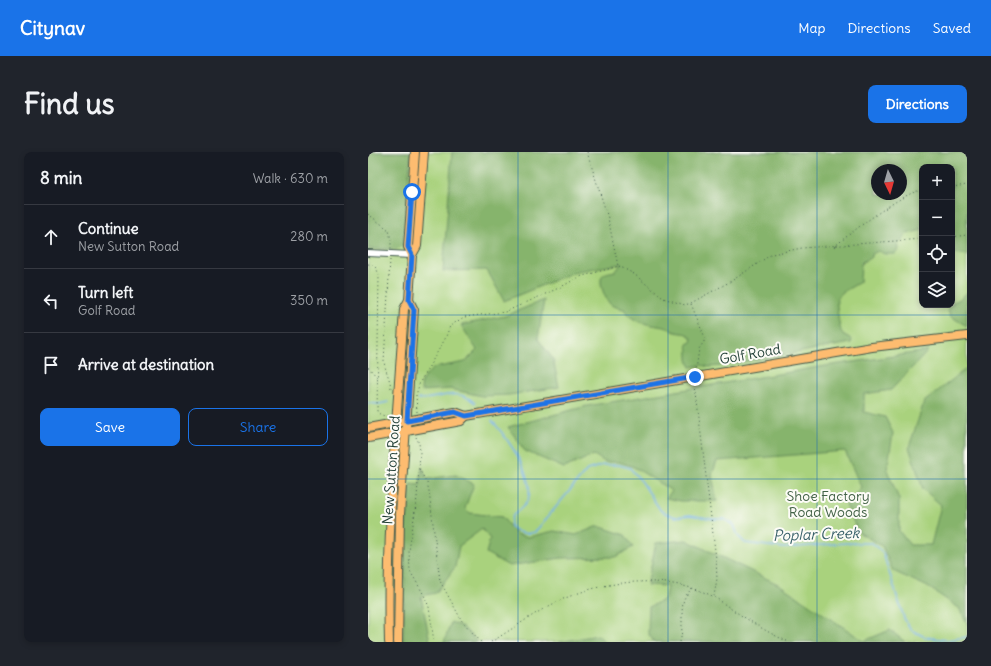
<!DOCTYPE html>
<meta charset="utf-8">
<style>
:root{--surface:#171b24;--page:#20242c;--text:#f1f3f6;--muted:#9ea1a6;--line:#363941;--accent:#1a73e8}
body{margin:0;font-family:Delius,sans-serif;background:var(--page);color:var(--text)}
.controls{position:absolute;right:12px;top:12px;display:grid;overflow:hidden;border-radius:8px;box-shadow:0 2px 6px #0003}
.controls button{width:36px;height:36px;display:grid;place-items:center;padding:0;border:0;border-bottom:1px solid var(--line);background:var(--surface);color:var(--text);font:20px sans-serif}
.compass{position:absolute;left:503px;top:12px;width:36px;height:36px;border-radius:50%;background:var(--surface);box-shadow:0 2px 6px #0003;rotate:175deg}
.stop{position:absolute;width:12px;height:12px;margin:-9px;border:3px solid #1a73e8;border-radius:50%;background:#fff}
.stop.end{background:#1a73e8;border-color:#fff;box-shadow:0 1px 4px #0008}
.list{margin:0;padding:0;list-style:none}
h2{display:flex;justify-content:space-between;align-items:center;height:52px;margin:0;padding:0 16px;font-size:17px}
h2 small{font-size:13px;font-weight:400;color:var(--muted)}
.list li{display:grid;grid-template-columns:26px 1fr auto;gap:12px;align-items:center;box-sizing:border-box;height:64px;padding:0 16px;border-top:1px solid var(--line)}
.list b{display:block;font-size:15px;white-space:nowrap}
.list p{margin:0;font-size:13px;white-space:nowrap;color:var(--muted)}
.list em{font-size:13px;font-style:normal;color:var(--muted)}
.actions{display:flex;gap:8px;padding:12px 16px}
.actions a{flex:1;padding:9px 0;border:1px solid var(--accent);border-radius:8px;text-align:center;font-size:14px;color:var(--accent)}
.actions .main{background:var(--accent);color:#fff}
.icon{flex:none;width:22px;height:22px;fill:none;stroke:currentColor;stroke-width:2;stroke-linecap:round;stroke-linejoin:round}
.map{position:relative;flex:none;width:599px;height:490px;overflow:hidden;border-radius:8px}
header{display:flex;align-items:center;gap:24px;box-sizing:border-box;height:56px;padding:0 20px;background:var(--accent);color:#fff}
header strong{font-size:19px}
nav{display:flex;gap:22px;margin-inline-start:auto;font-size:14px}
.intro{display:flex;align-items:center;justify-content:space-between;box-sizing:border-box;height:96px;padding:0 24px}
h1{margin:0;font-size:28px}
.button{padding:10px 18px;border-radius:8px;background:var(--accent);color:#fff;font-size:14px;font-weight:700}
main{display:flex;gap:24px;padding:0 24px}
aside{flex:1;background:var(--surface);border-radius:8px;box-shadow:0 2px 6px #0003}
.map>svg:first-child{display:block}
.green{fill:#a9d27d;stroke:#648858;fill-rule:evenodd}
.forest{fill:#86b46c;stroke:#527850;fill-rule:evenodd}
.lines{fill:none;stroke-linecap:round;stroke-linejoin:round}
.stream{stroke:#73b0e5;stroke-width:1.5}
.minor-casing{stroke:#3e574c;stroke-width:8}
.major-casing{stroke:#3e574c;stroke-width:10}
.path{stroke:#3e574c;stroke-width:1;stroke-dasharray:1 3;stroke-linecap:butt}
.minor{stroke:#fff;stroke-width:6}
.major{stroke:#fdbc70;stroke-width:8}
.route{stroke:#1a73e8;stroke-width:5}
.grid{fill:none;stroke:#1f6fb2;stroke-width:1;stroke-opacity:0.55}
.labels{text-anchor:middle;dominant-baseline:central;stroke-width:4;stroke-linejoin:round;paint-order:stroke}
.street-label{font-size:14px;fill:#1f3d34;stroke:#fdfcf7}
.park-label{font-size:14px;fill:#426246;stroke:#fdfcf7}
.water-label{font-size:15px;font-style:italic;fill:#386069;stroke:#fdfcf7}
</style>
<header>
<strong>Citynav</strong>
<nav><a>Map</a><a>Directions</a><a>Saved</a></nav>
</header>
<div class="intro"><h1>Find us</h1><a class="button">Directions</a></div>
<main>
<aside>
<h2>8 min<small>Walk · 630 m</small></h2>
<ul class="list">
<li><svg class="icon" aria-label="ahead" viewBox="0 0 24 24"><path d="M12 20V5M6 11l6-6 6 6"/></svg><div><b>Continue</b><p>New Sutton Road</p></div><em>280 m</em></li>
<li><svg class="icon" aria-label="left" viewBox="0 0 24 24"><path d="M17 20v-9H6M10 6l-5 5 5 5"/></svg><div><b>Turn left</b><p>Golf Road</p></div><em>350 m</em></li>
<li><svg class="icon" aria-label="arrive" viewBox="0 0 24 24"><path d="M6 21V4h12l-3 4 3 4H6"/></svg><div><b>Arrive at destination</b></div></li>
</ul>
<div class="actions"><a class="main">Save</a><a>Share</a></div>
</aside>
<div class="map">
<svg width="599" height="490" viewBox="0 0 599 490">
<rect width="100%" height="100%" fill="#fdfcf7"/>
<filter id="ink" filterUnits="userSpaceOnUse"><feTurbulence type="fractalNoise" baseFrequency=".025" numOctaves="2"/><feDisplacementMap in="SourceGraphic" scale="8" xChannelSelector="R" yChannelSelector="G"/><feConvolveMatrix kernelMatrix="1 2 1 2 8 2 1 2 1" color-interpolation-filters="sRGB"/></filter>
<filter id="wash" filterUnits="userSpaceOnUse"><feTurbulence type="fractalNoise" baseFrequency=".012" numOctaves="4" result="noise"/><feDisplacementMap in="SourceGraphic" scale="16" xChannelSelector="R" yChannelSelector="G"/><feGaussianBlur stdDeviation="0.9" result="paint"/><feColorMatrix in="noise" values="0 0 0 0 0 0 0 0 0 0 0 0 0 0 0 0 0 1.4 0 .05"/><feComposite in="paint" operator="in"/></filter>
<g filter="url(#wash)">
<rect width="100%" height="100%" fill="#efebd3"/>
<path class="green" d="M 0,0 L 599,0 L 599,490 L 0,490 ZM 554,15 L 584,15 L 584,153 L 554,153 ZM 509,18 L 533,18 L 533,42 L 509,42 Z"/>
<g class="forest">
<polygon points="0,0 43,0 35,93 29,97 0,97"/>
<path d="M 84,0 L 599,0 L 599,103 L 587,101 L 584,98 L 584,15 L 554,15 L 554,78 L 539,82 L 530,92 L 531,97 L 527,102 L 517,102 L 510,99 L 504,102 L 504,105 L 494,110 L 493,113 L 492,130 L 475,140 L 469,146 C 468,151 471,177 474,181 C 477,184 481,185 484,188 L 483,191 L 353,214 L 341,215 L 333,213 L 323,215 C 318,208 321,201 319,192 L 323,190 L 324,187 C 320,180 315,182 308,180 C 305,180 303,177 300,176 C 284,172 265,173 256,157 C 252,156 247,155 243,153 C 238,149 230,131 234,124 C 237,120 243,120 248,119 L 253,112 L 209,119 L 136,149 L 119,118 L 75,119 ZM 509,18 L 533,18 L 533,42 L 509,42 Z"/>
<polygon points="599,140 599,174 582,164 580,157 582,153 584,153 584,151 592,147"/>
<polygon points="176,148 170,187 185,207 191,235 141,243 114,244 82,237 53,239 54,228 65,216 97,210 109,198 93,173 137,164"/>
<polygon points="560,199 523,238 496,242 496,260 517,265 525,281 519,318 531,347 531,379 542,393 563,393 573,353 555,337 541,295 556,250 599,216 599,472 591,456 560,435 525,419 514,394 490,380 478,353 493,335 477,299 349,309 344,323 349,349 313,349 298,346 304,339 266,315 251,310 237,310 226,303 196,316 157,299 140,275 219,254 458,214"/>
<polygon points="54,315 59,327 88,323 106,332 97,356 102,361 134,365 148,382 160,385 186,379 208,383 230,374 257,383 265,395 247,405 193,406 141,414 118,401 122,387 114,377 91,394 87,415 68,441 53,444 62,490 35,490 37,414 35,391 41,355 42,332 52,333"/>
<polygon points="318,388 412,433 496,489 522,478 537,490 286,490 280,481 281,455 297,447 299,434 279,433 288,391"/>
<polygon points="83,470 95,475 109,490 76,490"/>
<polygon points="230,483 237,490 191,490"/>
</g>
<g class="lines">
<g class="stream">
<path d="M 50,247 C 70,248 89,234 107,251"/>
<polyline points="0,251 11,252 20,250"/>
<path d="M 124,269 C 138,283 172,332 158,351 C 151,361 141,360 143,375 C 150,381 158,383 167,380 L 219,318 L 235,313 L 251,313 L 262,316 L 274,330 L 293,359 L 307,365 L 322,363 L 345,367 L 356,367 L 366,373 L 370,384 L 377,391 L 416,396 L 478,391 L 504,391 L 515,401 L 536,466 L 543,478 L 557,485 L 579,488 L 599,485"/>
</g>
</g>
</g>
<g filter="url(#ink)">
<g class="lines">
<defs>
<polyline id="minor" points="0,101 44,103"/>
<g id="major">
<polyline points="44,103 40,95 47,0"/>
<polyline points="0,276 87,260 98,264 504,195 599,184"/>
<polyline points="0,286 93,269 98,264"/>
<path d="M 21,490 C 18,379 29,268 36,157 L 41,148 L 44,103 L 49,94 L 56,0"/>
<polyline points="30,490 32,362 46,158 41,148"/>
</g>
</defs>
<use href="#minor" class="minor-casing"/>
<use href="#major" class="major-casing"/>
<g class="path">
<polyline points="219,0 240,66 250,114"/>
<polyline points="584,35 599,33"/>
<polyline points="0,62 21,78 23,89 23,97"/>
<polyline points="584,85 599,83"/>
<path d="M 466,95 C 482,81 535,40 554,38"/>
<path d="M 22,108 L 16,209 C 17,219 23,228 23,238"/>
<path d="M 0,112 C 8,113 9,117 11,124 L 9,259 C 12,264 17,264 22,264"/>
<polyline points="251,114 266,122 295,146 317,153 323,151 365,128 404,102 434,96 554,87"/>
<polyline points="323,152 336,183 337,188 331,197 328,218"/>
<polyline points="0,215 10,226"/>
<polyline points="327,233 348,407 349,427 346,444"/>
<polyline points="49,260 48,243 52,230 77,187 82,174 96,165 137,160 193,135 211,125 251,114"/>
<polyline points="48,285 51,291 52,300 49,346 41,399 42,419 56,443 61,455 66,490"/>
<polyline points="51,317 59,331 61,339 72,429 94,469 113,490"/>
<path d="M 123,490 C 145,477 167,460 191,449 C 235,428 294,422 340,442 C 350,446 358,454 368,460 C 385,471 402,482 421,490"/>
<path d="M 312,490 C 316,476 312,461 316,447 C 318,443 321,440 324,436"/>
</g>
<use href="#minor" class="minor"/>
<use href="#major" class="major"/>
</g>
</g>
<g class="lines" filter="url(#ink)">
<polyline class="route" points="44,40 40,95 44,103 41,148 46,158 39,269 87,260 98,264 327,225"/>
</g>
<path class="grid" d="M 150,0 L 150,490M 300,0 L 300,490M 449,0 L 449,490M 0,163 L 599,163M 0,327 L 599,327"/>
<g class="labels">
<g class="street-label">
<text transform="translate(382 202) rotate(-10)">Golf Road</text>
<text transform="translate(23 318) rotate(-86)">New Sutton Road</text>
</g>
<g class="park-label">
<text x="460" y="344">Shoe Factory<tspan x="460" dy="16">Road Woods</tspan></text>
</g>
<g class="water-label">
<text transform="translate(448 382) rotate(-2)">Poplar Creek</text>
</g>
</g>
</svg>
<div class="controls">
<button>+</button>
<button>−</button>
<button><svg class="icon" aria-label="locate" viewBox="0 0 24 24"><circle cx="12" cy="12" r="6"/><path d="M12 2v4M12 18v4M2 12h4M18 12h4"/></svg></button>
<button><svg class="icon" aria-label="layers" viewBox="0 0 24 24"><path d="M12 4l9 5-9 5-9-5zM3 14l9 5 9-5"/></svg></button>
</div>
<svg class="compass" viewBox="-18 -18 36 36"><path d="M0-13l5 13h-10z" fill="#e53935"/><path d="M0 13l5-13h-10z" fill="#9ea1a6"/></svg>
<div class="stop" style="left:44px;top:40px"></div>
<div class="stop end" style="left:327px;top:225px"></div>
</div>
</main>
